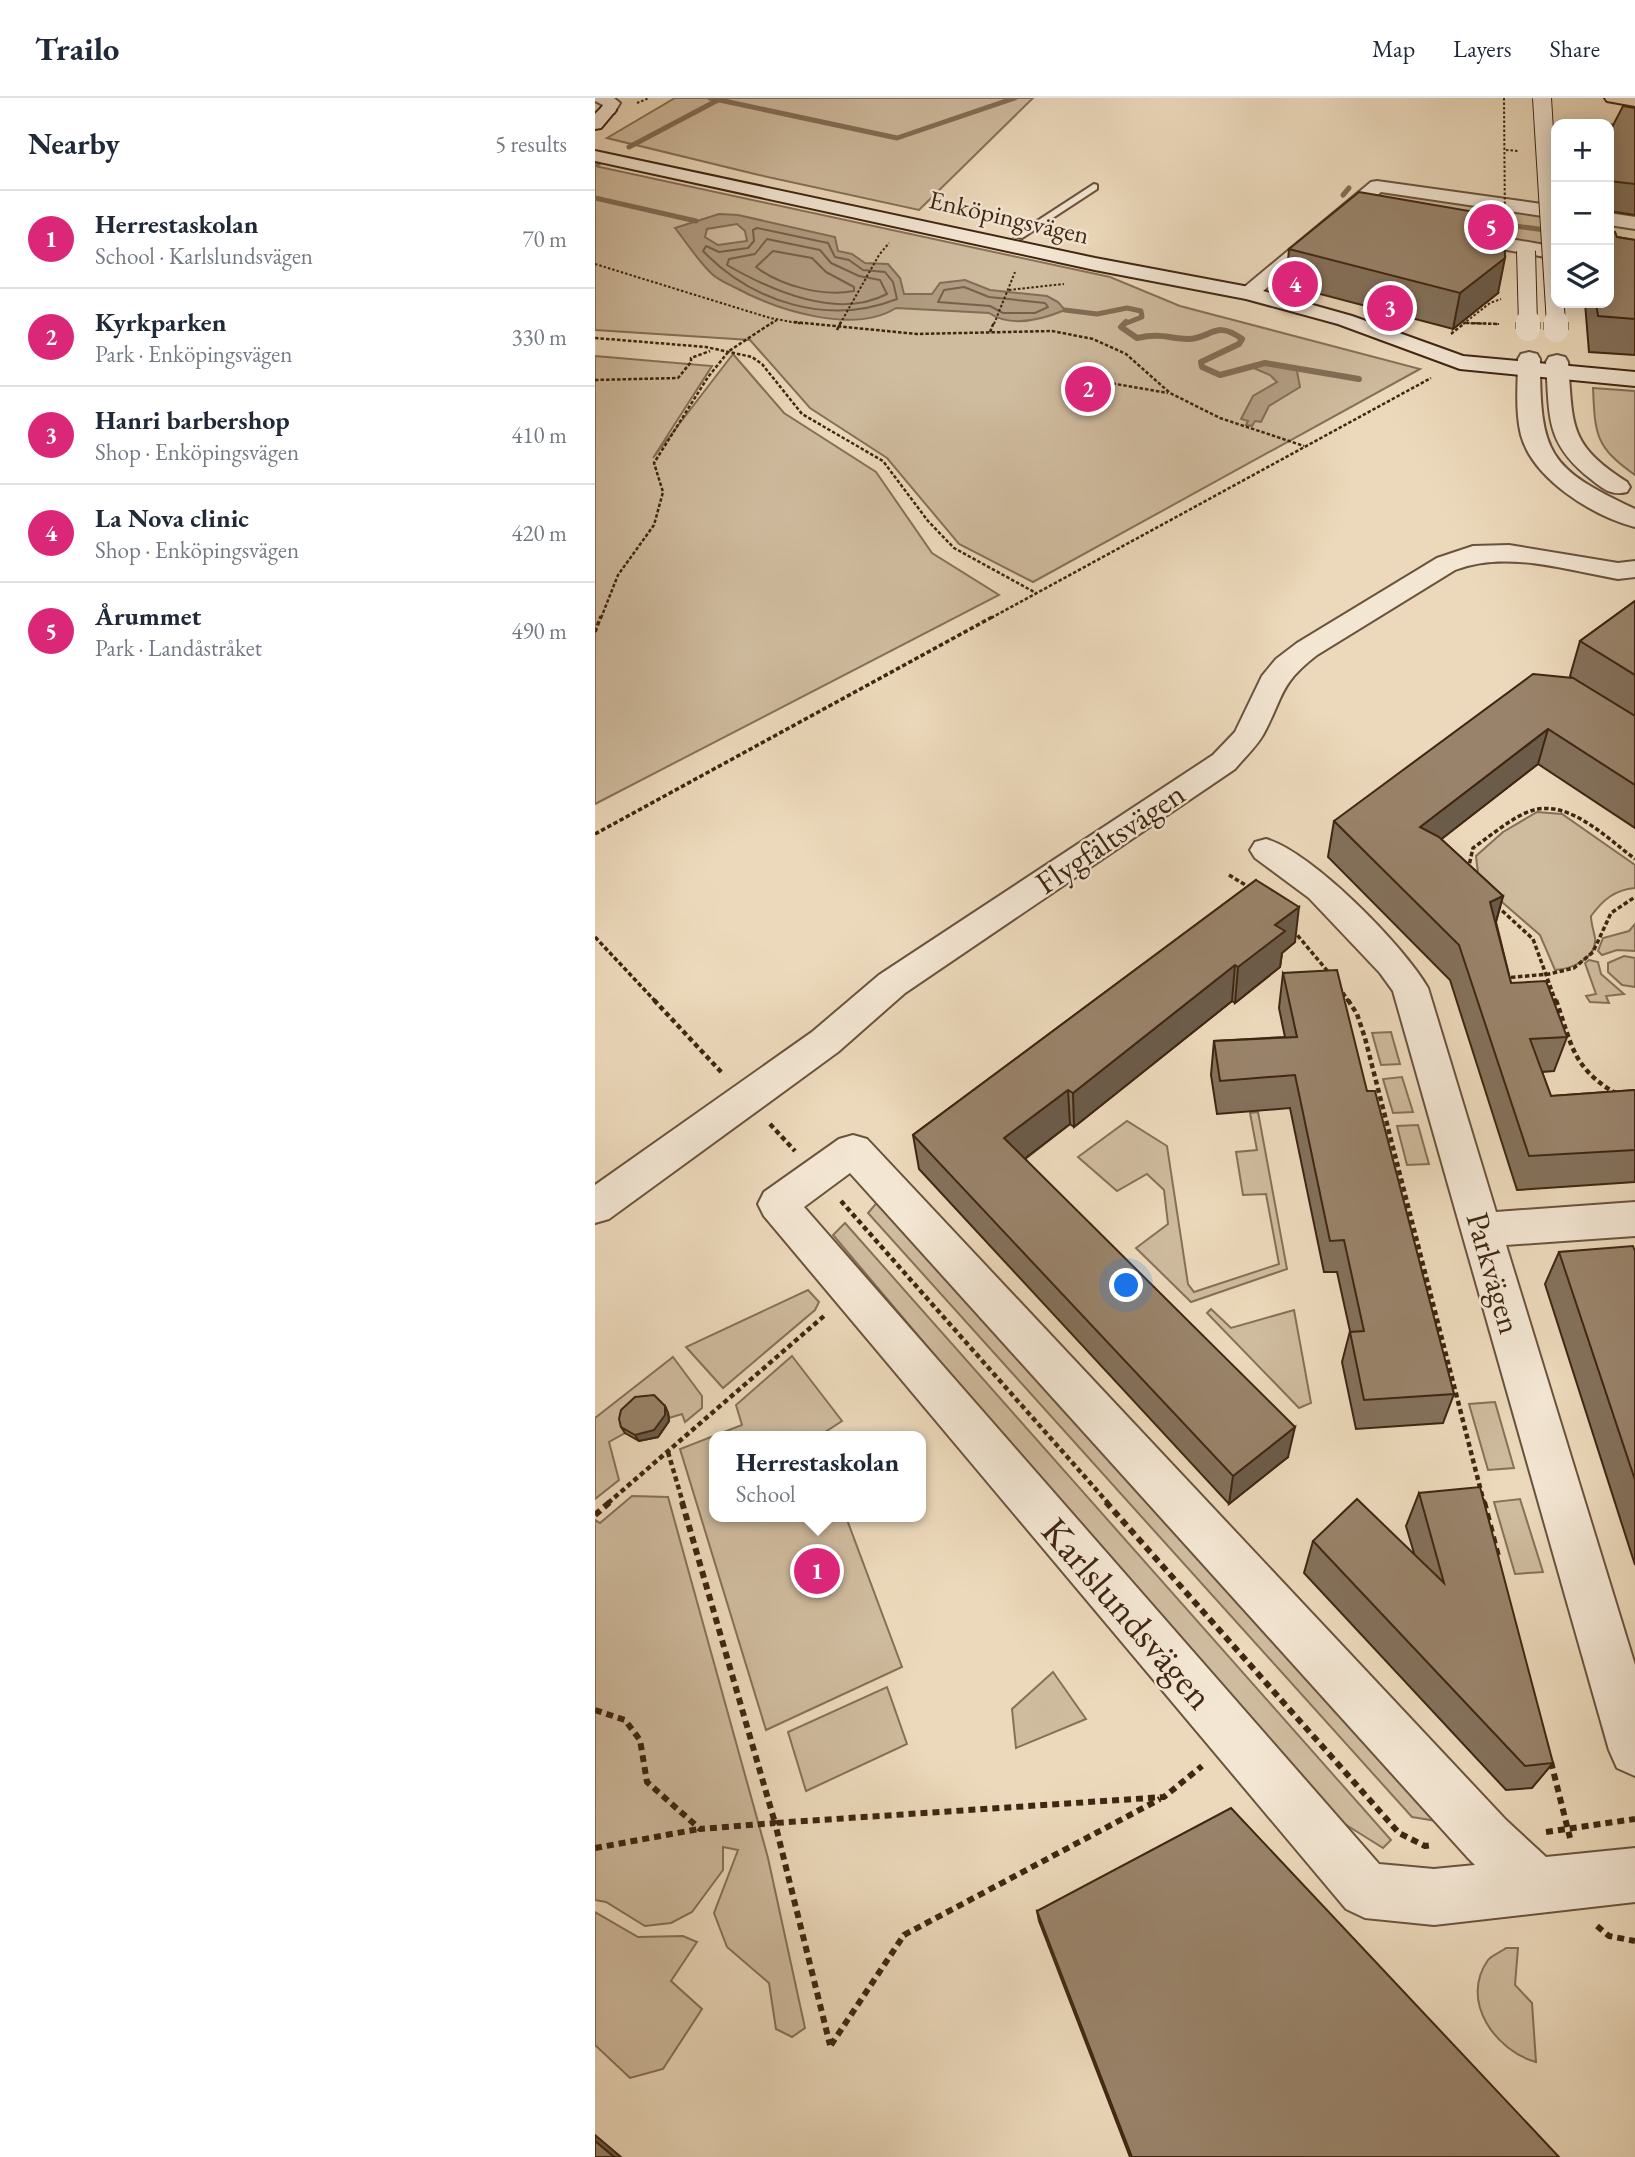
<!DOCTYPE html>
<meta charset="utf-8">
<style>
:root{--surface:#fff;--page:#f6f6f7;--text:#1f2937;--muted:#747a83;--line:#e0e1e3;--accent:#db2777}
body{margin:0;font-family:"EB Garamond",serif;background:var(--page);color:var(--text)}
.controls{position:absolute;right:21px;top:21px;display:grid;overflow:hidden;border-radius:14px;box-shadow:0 4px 18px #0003}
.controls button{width:63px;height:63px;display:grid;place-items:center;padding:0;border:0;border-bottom:2px solid var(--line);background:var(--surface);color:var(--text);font:35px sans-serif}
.you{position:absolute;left:532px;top:1188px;width:24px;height:24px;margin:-18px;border:5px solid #fff;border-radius:50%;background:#1a73e8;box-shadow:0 0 0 10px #1a73e833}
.badge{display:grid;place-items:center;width:46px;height:46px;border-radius:50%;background:var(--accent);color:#fff;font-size:23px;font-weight:700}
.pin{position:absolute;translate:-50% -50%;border:4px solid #fff;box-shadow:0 2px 7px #0006}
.popup{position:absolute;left:114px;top:1333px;width:217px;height:91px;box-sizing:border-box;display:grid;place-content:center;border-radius:14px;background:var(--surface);filter:drop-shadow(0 2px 5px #0005);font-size:23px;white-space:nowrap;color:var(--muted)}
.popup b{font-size:26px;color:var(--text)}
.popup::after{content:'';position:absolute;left:50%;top:100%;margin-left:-14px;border:14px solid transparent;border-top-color:var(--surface)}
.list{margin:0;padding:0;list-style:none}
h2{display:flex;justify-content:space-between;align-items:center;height:91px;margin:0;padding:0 28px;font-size:30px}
h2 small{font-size:23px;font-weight:400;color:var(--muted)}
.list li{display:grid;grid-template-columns:46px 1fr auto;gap:21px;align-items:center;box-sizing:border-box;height:98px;padding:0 28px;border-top:2px solid var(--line)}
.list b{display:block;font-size:26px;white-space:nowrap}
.list p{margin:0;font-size:23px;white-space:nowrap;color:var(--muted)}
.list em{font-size:23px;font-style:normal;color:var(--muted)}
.icon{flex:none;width:38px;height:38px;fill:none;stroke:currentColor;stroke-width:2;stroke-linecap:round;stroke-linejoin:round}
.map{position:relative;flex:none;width:1040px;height:2059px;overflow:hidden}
header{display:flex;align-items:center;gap:42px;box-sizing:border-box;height:98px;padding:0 35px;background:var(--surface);border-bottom:2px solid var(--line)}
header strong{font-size:33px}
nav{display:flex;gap:38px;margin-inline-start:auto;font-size:24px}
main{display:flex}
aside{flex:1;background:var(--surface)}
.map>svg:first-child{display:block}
.green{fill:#cfbb9e;stroke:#877058;stroke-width:2}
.water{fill:#b19c82;stroke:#836d55;stroke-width:2;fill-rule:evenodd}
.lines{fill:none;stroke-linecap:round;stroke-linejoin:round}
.shore{stroke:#78614a;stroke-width:2}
.stream-far1{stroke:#836d55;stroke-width:5}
.stream{stroke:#836d55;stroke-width:6}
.lane-casing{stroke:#6a533c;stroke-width:4}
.street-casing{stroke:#6a533c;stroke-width:4}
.secondary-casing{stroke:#3f2612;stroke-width:4}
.highway-casing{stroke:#3f2612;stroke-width:4}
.path-far4{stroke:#3f2612;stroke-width:2;stroke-dasharray:2.5 2;stroke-linecap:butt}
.path-far3{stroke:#3f2612;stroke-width:2.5;stroke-dasharray:3.5 2;stroke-linecap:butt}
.path-far2{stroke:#3f2612;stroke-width:3.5;stroke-dasharray:4.5 2.5;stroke-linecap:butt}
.path-far1{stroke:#3f2612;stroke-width:4.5;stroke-dasharray:5 3.5;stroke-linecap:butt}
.path{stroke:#3f2612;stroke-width:6;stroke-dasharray:7 5;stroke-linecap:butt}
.lane{fill:#f3e6d3;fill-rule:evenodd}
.street{fill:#f3e6d3;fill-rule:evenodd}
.secondary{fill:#f3e6d3;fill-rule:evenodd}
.highway{fill:#ecd9bb;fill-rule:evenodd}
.secondary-bridge-far1-casing{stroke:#3f2612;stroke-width:20;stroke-linecap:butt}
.secondary-bridge-casing{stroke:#3f2612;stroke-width:25;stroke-linecap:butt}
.path-bridge{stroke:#3f2612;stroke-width:2;stroke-dasharray:2.5 2;stroke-linecap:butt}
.secondary-bridge-far1{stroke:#f3e6d3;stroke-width:18}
.secondary-bridge{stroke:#f3e6d3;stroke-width:24}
.wall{fill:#84715b;stroke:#3f2612;stroke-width:2}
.shaded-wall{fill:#6b5c4a;stroke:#3f2612;stroke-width:2}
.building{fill:#99836a;stroke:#3f2612;stroke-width:2}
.labels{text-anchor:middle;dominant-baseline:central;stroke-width:5;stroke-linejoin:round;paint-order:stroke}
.far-street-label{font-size:26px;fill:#3f2612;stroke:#f3e6d3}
.street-label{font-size:32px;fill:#3f2612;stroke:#f3e6d3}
.near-street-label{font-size:38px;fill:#3f2612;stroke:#f3e6d3}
</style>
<header>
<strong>Trailo</strong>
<nav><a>Map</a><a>Layers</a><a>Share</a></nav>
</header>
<main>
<aside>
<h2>Nearby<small>5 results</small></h2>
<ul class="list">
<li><span class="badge">1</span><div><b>Herrestaskolan</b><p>School · Karlslundsvägen</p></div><em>70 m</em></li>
<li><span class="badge">2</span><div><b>Kyrkparken</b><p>Park · Enköpingsvägen</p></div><em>330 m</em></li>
<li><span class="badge">3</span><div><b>Hanri barbershop</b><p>Shop · Enköpingsvägen</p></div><em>410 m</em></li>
<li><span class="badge">4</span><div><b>La Nova clinic</b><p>Shop · Enköpingsvägen</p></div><em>420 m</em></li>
<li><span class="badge">5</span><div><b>Årummet</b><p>Park · Landåstråket</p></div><em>490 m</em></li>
</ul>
</aside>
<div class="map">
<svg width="1040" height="2059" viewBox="0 0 1040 2059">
<rect width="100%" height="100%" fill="#ecd9bb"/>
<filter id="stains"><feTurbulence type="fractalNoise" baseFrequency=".00286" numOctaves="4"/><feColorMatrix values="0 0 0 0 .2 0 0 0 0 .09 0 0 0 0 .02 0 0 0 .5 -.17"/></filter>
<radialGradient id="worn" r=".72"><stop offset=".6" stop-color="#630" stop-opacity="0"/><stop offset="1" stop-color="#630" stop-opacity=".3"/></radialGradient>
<g class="green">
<polygon points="80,0 438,0 324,112 164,77 12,40"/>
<polygon points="0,68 515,179 585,208 825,271 438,484 364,446 292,360 215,310 155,242 0,232"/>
<polygon points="789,92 961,116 961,151 761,117"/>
<polygon points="138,256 189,315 281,374 337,455 404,497 0,706 0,258 117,268 58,360"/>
<path d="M 998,290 L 1040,293 L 1040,377 C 1000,349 1000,336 998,290 Z"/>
<path d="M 942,714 L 967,716 L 1040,767 L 1040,790 C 1019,792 1008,802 996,818 C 996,826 999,833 1000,840 C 1002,861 976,871 960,872 L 945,837 L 884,784 L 881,758 L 908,734 Z"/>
<polygon points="1040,826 1040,853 1022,852 1007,857 1003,853 1008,840 1034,833"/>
<polygon points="1029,858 1040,860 1040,889 1027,887 1013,874 1013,865"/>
<polygon points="994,862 1003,864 1006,876 1029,896 1011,898 1014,905 995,904 991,898 1001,896 990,865"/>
<polygon points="796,934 805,966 786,967 777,935"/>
<polygon points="807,979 818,1014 798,1015 788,981"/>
<polygon points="663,1014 692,1171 596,1204 541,1150 573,1126 569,1092 552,1076 522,1093 483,1059 532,1023 572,1048 593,1186 599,1194 684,1166 671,1096 648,1097 641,1054 662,1052 655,1015"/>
<polygon points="823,1027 834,1066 812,1067 802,1028"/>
<polygon points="285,1101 854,1725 817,1719 273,1115"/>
<polygon points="250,1125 796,1742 788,1750 745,1723 651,1625 238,1137"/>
<polygon points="213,1192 224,1204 220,1212 128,1290 91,1249"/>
<polygon points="616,1211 636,1230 699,1212 716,1305 704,1310 612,1215"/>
<polygon points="197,1258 247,1323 224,1338 119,1338 119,1419 251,1419 307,1569 171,1632 85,1351 147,1327 141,1307"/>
<polygon points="78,1259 107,1298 107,1310 90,1324 87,1316 74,1320 73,1315 28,1327 30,1335 14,1344 24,1382 0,1401 0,1320"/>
<polygon points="900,1304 919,1370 893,1372 874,1306"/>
<polygon points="37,1398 73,1399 173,1760 210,1930 197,1939 181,1931 174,1885 132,1849 119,1815 143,1752 128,1749 128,1772 97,1814 76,1825 50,1828 11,1804 0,1802 0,1422 5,1425"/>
<polygon points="925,1401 948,1474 920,1476 899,1404"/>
<polygon points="458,1574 491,1621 421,1650 417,1611"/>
<polygon points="292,1589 312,1646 211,1693 193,1634"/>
<polygon points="0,1814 43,1839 88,1838 102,1844 76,1883 107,1911 68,1971 35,1980 0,1947"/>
<path d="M 911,1850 L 923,1850 L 920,1887 L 937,1905 L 941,1964 C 901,1953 864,1903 893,1862 C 897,1857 906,1854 911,1850 Z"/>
</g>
<g class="water">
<path d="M 124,116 L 143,117 L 240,139 L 243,153 L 257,156 L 270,165 L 293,166 L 305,180 L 309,196 L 337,196 L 345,185 L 370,182 L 395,192 L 452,198 L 463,204 L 470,212 C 446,222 416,230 394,215 L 301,210 C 258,237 182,212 141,190 C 133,186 123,182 117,176 C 103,163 92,145 80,130 ZM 142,126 L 150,133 L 152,143 L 123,147 L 110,139 L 112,131 Z"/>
<polygon points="667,265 697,269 702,273 705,289 674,308 666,324 660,323 657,328 651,327 653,323 646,321 658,298 682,284 675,277 654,268"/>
</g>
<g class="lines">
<g class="shore">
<path d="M 162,130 L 233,145 L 240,159 L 254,162 L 268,172 L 290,174 L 298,184 L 302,201 C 234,228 158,205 108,153 L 111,148 L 124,154 L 153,150 L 159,143 L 158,132 Z"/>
<path d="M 172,141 L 225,152 L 236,165 L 264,178 L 285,182 L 292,196 C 242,222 177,193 132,167 L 134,161 L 160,156 Z"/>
<path d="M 178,153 L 217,160 L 231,174 L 259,189 L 259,193 C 228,199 186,188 161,169 Z"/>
<polygon points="369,189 394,199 450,205 453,209 440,215 408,215 395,208 343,204 349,192"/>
</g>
<g class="stream-far1">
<polyline points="115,0 302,40 420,0"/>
<polyline points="34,49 123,2"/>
<polyline points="0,66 4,65"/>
<polyline points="748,97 754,90"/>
<polyline points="0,100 101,123"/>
<polyline points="898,125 958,133"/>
<polyline points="470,212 502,216 532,210 546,213 547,219 529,226"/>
</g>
<path class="stream" d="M 531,224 L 526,229 L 542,240 C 566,235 572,240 593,241 C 616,241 620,221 647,241 L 644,246 L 606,264 L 607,269 L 625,277 L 670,265 L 764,281"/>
<defs>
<g id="lane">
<polygon points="1014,27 1040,31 1040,37 1014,32"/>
<polygon points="499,86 502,87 502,91 427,140 419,138"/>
</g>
<g id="street">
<polygon points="0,0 19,0 25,5 19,15 7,15 5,12 8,7 0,3"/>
<polygon points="782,83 961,108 961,120 786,94 661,199 647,199 644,195 647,191 776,84"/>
<polygon points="1014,115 1040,119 1040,131 1014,127"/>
<polygon points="859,131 961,149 961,161 852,141 849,137"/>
<path d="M 934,254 L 942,256 L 945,261 C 945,356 953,370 1040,411 L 1040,429 C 998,418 938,381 926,337 C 920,312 923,286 923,261 L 926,256 Z"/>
<path d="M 962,257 L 970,259 L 973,264 C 978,328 973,346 1032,384 L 1035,389 L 1032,394 C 1017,398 1008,391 997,382 C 949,345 955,318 951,264 L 954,259 Z"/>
<path d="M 914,447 L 1023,465 L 1040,463 L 1040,479 L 1023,481 C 971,472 911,452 860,472 L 722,557 C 683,587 689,599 668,637 C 661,649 649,660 640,671 L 310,895 L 243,954 L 14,1121 L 0,1125 L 0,1087 L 217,934 L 284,877 L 618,657 L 640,634 L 667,578 L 681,561 L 702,545 L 842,460 L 878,448 Z"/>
<path d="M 671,741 C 717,754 809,848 833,890 L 901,1114 L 1040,1104 L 1040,1138 L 911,1147 L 1040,1567 L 1040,1678 L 1022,1670 L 1014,1652 L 798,893 L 785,875 L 714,800 L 660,760 L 655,752 L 660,744 Z"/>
<path d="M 258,1037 L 272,1041 L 911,1722 L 951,1759 L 1040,1750 L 1040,1804 L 839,1827 L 770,1820 L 751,1811 L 169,1118 L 163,1106 L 169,1094 L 244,1041 ZM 255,1075 L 873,1760 L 880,1767 L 839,1771 L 784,1766 L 209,1109 Z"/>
</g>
<g id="secondary">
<polygon points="13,7 21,12 6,30 0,31 0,16 7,9"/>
<polygon points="0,53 500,160 654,189 757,218 868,258 1040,274 1040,288 865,271 743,226 651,201 500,172 0,63"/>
</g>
<polygon id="highway" points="1010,0 1040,0 1040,8 1012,3"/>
</defs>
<use href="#lane" class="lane-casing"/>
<use href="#street" class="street-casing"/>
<use href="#secondary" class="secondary-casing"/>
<use href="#highway" class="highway-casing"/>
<g class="path-far4">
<polyline points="42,5 54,0"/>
<polyline points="911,52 924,53"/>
<polyline points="0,166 175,220 208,226"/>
<polyline points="414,192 469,186"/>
<polyline points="871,225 904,226"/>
<polyline points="176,226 182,222"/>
<polyline points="245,226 284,157 294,145"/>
<polyline points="399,226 420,174"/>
<polyline points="868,226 895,205 906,201"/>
</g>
<g class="path-far3">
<polyline points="199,224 322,236 457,233 498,241 531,256 575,295 625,320 709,348"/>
<polyline points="871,225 904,226"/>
<polyline points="242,232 246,224"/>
<polyline points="395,234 399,224"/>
<polyline points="856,236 871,224"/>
<polyline points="0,240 111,249 157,259 167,266 207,316 288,363 333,423 359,450 441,495"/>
<polyline points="0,282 83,280 96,264 96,260 115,253"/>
<polyline points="491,292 515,285 573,295"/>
<polyline points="6,520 23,477 59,427 68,394 59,365 113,279 134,253 178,224"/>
<polyline points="396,520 836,280"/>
</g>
<g class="path-far2">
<polyline points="0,534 6,518"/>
<polyline points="0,736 399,518"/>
<path d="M 873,772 L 878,750 C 894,739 921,716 939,712 C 975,702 1013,741 1040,761"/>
<polyline points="634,777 657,791"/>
<polyline points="902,808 938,841 961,904"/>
<polyline points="698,832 735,876"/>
<polyline points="0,839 61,904"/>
<polyline points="909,880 954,876 979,870 998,854 1016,815 1040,799"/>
<polyline points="744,889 754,904"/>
</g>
<g class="path-far1">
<polyline points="59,902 128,976"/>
<polyline points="753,902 762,916 770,940 889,1405"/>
<path d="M 961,902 C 977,947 977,969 1020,995"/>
<polyline points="175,1026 200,1053"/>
<polyline points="246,1103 513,1405"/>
<polyline points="73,1354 88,1405"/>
<polyline points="13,1405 229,1218"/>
</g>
<g class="path">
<polyline points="87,1404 180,1725 569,1699 607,1668"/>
<polyline points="511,1404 804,1735 830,1748 838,1747"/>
<polyline points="889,1404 904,1462"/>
<polyline points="0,1417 15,1404"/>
<polyline points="0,1612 30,1622 45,1642 52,1684 105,1731 180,1725 235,1947"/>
<polyline points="956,1664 975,1740"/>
<polyline points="951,1734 1040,1721"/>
<polyline points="0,1750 104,1731"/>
<polyline points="1002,1828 1014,1838 1040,1843"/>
<polyline points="236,1947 309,1837 565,1701"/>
</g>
<use href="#lane" class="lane"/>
<use href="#street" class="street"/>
<use href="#secondary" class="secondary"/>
<use href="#highway" class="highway"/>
<defs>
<g id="secondary-bridge-far1">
<polyline points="947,0 961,226"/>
<polyline points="931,153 933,226"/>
</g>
<g id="secondary-bridge">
<polyline points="933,224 933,231"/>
<polyline points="961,224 961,232"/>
</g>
</defs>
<use href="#secondary-bridge-far1" class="secondary-bridge-far1-casing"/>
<use href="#secondary-bridge" class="secondary-bridge-casing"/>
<polyline class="path-bridge" points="909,0 910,135"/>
<use href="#secondary-bridge-far1" class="secondary-bridge-far1"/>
<use href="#secondary-bridge" class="secondary-bridge"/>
</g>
<g class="wall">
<polygon points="1040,10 1040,117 1014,113 1014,35"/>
<polygon points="1022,139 1040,142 1040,257 994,254 990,205 1014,205"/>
<polygon points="694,151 903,195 858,231 691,187"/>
<polygon points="1040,503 1040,730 943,666 846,741 908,798 901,824 916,885 972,939 959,973 947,974 956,998 1040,992 1040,1084 922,1092 855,882 733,759 739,723 977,580 975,578 985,543"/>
<polygon points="661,782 700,844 687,855 685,869 640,905 637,903 479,1029 475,1026 430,1061 693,1359 634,1406 324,1071 318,1037"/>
<polygon points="688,875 772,993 859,1296 848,1325 761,1331 747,1264 755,1233 742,1174 729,1174 695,1010 622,1016 616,977 619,943 690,939 684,910"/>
<polygon points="1040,1153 1040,1467 950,1186 964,1154"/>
<polygon points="70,1308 73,1315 74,1323 63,1339 44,1343 30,1335 26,1329"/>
<polygon points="824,1395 958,1665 937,1690 911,1692 709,1475 718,1443 819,1455 811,1428"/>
<polygon points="442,1813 964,2059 535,2059 444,1823"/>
</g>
<g class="shaded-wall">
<polygon points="910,160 903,195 858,231 865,195"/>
<polygon points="953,631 943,666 817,764 825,729"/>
<polygon points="908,798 898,834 895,804"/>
<polygon points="704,809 700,844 687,855 685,869 640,905 643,869 680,827"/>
<polygon points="640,867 637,903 479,1029 478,995"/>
<polygon points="473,992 475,1026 412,1074 409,1040"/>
<polygon points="70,1308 73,1315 74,1323 63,1339 44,1343 40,1337"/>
<polygon points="700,1329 693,1359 634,1406 638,1378"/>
<polygon points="0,2037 26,2059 19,2059 0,2043"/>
</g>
<g class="building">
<polygon points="1028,8 1040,10 1040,86 1014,83 1014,35"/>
<polygon points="764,94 909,119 910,160 865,195 694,151"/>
<polygon points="1014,133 1020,134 1022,139 1040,142 1040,221 1003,218 1001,205 1014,205"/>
<polygon points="1040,503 1040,577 985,543"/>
<polygon points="938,576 978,580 1040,618 1040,687 953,631 825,729 844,739 908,798 895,804 916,885 951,883 972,939 935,941 956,998 1040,992 1040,1052 934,1058 864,847 739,723"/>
<polygon points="661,782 704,809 680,827 690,833 643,869 640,867 478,995 473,992 409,1040 700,1329 638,1378 318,1037"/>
<polygon points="742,872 772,993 780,993 859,1296 769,1302 755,1234 769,1233 749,1142 735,1143 700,977 625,983 619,943 702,939 688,875"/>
<polygon points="1038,1148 1040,1153 1040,1382 964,1154"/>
<polygon points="59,1297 70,1308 70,1317 59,1332 40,1337 26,1329 24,1321 26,1312 40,1299"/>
<polygon points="885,1389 958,1665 930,1668 718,1443 762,1401 849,1485 824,1395"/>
<polygon points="636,1710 964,2059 537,2059 442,1813"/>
<polygon points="0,2043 19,2059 0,2059"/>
</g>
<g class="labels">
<g class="far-street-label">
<text transform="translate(414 119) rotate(13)">Enköpingsvägen</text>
</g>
<g class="street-label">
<text transform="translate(515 740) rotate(-34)">Flygfältsvägen</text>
<text transform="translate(899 1175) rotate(74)">Parkvägen</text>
</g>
<g class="near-street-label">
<text transform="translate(533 1515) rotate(49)">Karlslundsvägen</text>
</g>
</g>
<rect width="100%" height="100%" filter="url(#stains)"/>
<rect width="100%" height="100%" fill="url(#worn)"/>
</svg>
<div class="controls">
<button>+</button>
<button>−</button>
<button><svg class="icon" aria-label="layers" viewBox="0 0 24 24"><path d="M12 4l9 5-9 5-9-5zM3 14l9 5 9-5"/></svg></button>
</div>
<div class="you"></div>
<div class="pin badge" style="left:222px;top:1473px">1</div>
<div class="popup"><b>Herrestaskolan</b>School</div>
<div class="pin badge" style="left:493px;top:291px">2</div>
<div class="pin badge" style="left:795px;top:210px">3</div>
<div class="pin badge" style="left:700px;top:186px">4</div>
<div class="pin badge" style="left:896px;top:129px">5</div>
</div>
</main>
